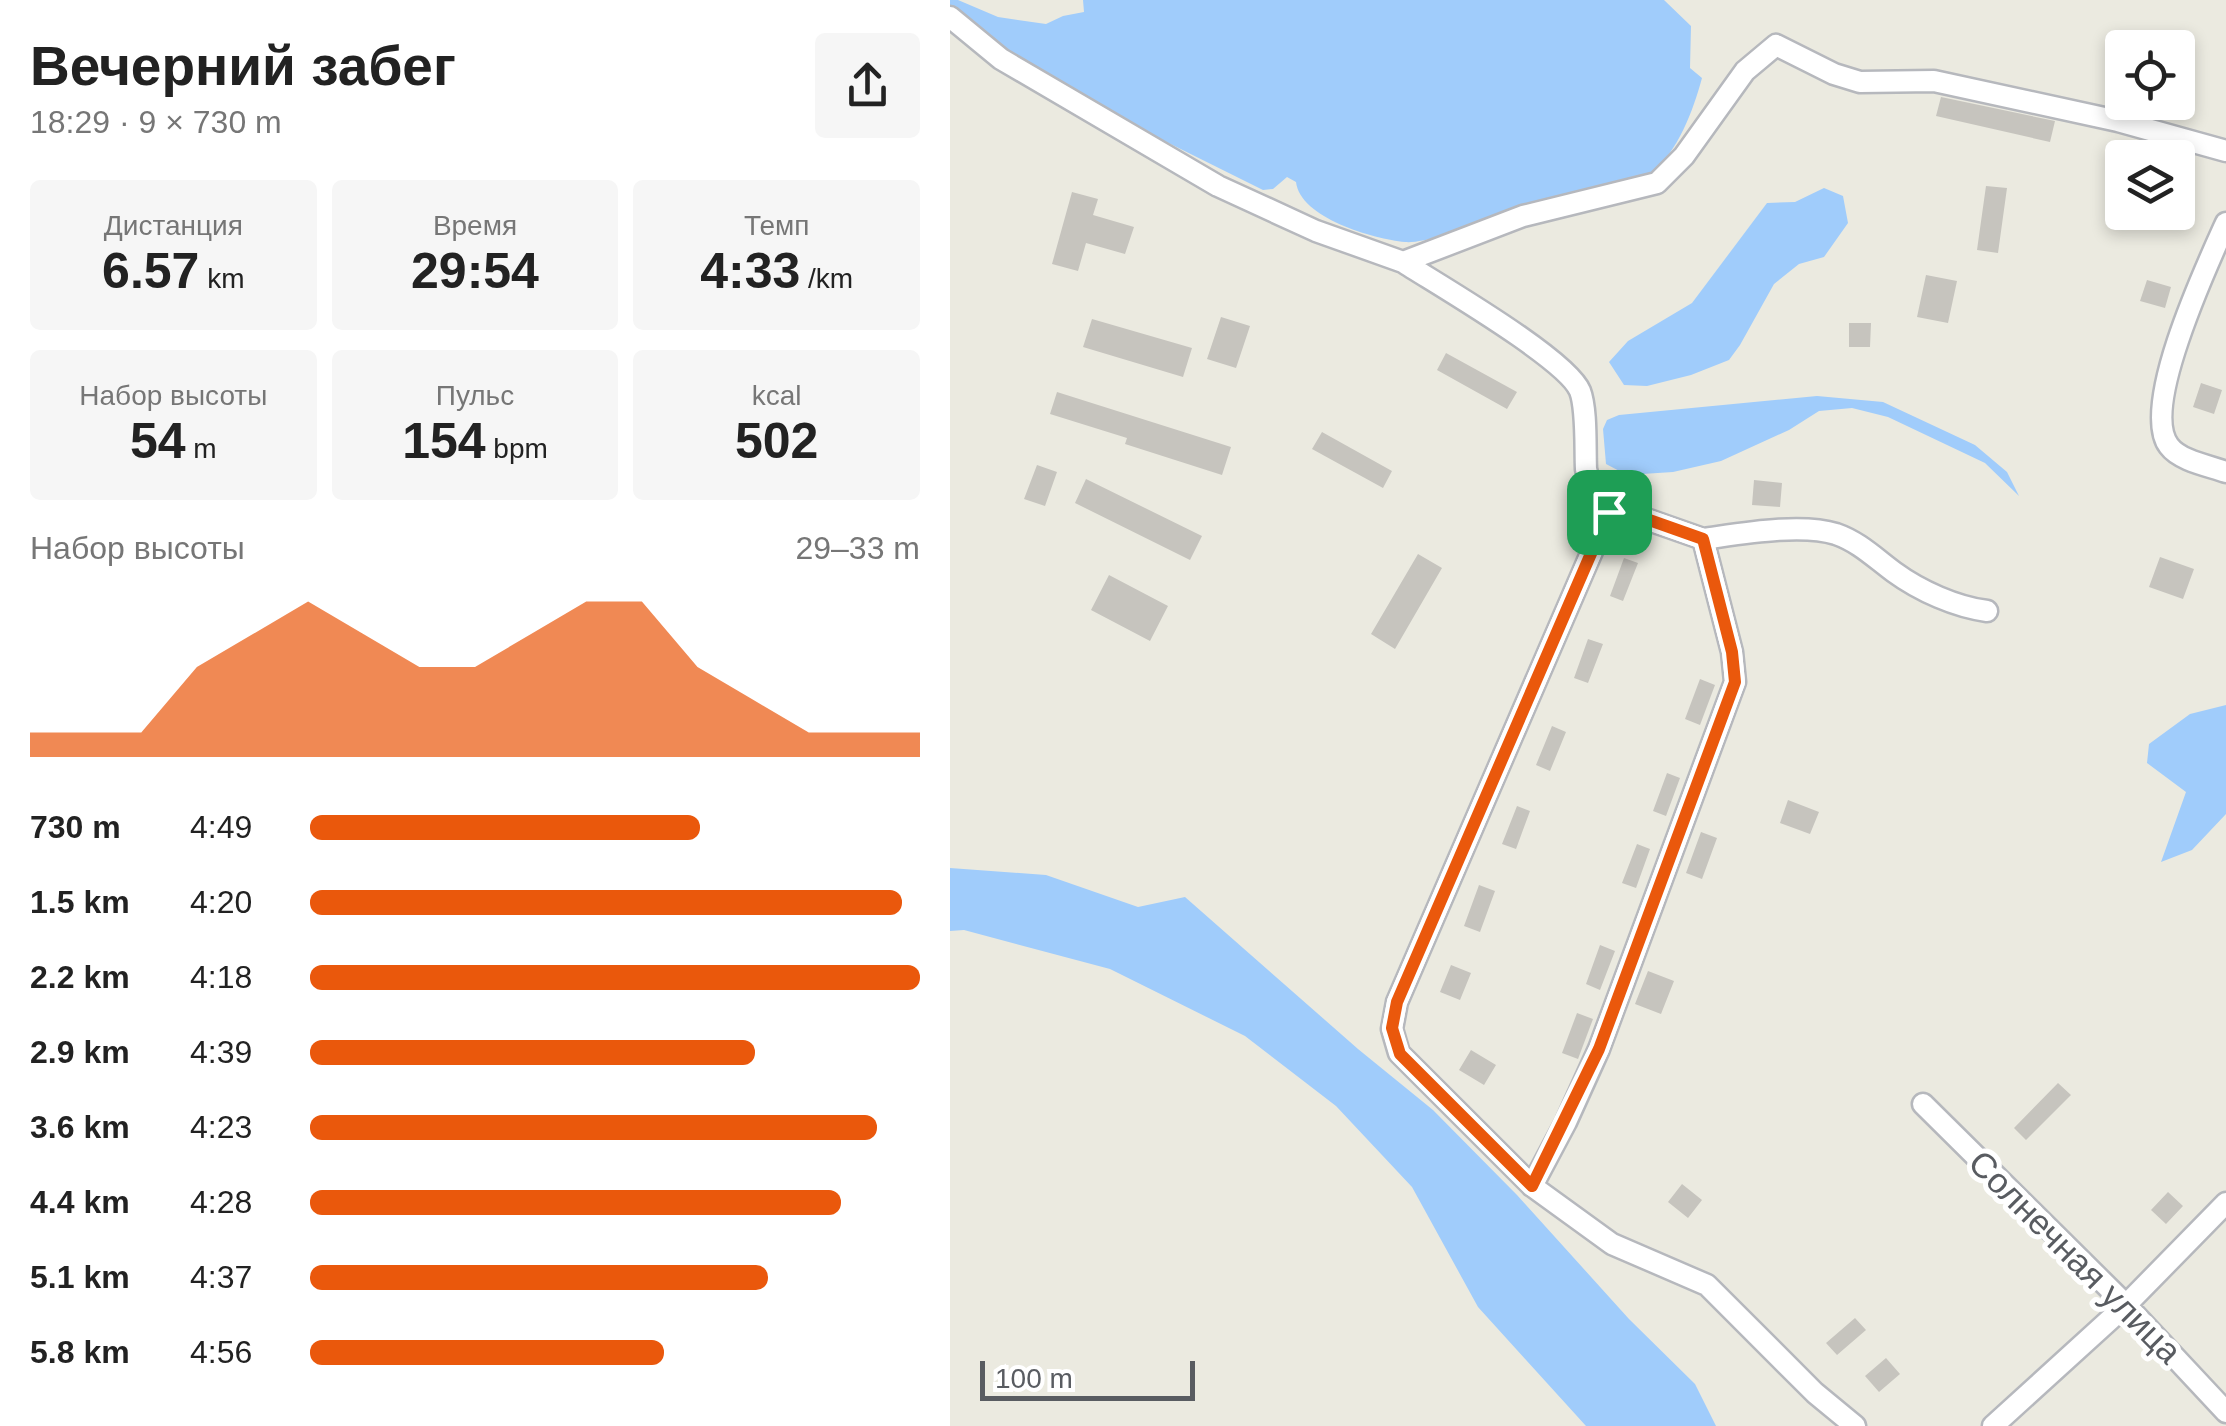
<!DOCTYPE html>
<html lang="ru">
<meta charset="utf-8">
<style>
:root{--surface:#fff;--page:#f6f6f6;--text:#222;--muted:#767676;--accent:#ea580c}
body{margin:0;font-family:Arial,sans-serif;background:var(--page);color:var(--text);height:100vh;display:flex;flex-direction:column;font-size:38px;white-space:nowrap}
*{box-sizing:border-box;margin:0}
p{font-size:32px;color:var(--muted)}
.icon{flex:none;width:55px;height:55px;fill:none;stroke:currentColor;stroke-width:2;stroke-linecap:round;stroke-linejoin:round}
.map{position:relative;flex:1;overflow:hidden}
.panel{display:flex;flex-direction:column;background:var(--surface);width:950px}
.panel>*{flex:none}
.controls{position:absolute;left:1155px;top:30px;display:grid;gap:20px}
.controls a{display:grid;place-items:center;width:90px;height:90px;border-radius:10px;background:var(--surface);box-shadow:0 5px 15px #0003;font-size:50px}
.scale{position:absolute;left:30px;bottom:25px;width:215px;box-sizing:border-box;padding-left:10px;border:5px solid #595c61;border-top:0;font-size:28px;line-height:35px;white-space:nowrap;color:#595c61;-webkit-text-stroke:8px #fff;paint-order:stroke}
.pin{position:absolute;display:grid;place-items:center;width:85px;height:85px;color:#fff;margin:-42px;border-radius:20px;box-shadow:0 5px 15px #0006}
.round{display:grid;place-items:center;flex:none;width:105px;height:105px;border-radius:10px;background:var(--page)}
.overview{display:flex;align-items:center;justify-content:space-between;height:170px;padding:0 30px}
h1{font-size:55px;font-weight:600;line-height:75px}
.stats{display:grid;grid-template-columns:repeat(3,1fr);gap:15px;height:170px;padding:10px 30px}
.stats div{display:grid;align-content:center;border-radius:10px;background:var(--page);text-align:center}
.stats b{font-size:50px;font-weight:600}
.stats small{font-size:28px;font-weight:400}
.stats p{font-size:28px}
.chart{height:280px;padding:20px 30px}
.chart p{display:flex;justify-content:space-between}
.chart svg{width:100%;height:180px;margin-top:10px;fill:var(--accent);opacity:.7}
ul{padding:0 30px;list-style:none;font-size:32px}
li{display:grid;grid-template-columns:160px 120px 1fr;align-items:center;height:75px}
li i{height:25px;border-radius:12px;background:var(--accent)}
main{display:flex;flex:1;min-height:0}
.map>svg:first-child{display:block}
.water{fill:#a0ccfb}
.building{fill:#c6c4be}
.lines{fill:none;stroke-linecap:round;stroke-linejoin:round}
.minor-casing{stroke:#b6b8bd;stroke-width:25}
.minor{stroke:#fff;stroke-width:20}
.route-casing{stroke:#fff;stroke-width:20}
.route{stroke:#ea580c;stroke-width:12}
.labels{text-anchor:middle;stroke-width:10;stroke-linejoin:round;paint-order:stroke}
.street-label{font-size:35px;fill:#595c61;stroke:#fff}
</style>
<main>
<section class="panel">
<div class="overview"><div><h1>Вечерний забег</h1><p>18:29 · 9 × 730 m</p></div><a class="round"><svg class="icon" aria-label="share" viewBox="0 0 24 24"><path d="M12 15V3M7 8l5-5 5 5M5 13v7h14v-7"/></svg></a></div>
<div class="stats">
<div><p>Дистанция</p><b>6.57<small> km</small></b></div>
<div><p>Время</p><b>29:54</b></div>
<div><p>Темп</p><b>4:33<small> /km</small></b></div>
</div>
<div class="stats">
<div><p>Набор высоты</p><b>54<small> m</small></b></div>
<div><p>Пульс</p><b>154<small> bpm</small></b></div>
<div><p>kcal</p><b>502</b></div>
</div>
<div class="chart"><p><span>Набор высоты</span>29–33 m</p>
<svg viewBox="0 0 160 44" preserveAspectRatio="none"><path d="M0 44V38L10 38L20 38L30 22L40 14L50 6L60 14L70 22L80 22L90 14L100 6L110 6L120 22L130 30L140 38L150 38L160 38V44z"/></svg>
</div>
<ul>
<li><b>730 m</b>4:49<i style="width:64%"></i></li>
<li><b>1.5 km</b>4:20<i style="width:97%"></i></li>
<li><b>2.2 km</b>4:18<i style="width:100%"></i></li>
<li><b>2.9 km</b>4:39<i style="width:73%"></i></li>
<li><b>3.6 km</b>4:23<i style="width:93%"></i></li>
<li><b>4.4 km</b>4:28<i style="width:87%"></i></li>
<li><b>5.1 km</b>4:37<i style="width:75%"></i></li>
<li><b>5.8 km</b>4:56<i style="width:58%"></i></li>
</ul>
</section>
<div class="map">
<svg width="1276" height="1426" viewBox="0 0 1276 1426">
<rect width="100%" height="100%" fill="#ebeae0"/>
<path class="water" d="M0 0H8L48 17 96 24 113 16 134 12 133 0H714L741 26 740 68 752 78C743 111 728 152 701 173L487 238C477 239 465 243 455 242 424 239 350 218 346 182L337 177 323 189 313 190 124 96 0 14Z
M874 188 893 196 898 223 874 257 849 264 824 284 790 345 779 360 741 375 697 386 674 385 659 362 678 341 742 303 817 203 845 202Z
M867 396 933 402 1025 445 1057 472 1069 496 1035 463 938 417 902 408 869 411 839 430 771 461 723 472 677 475 656 464 653 429 657 420 669 415Z
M1276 705V814L1242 850 1211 862 1236 792 1197 763 1199 744 1240 714Z
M0 868 96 875 188 907 235 897 408 1049 483 1110 567 1195 679 1319 745 1384 766 1426H636L528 1307 462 1187 386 1106 295 1036 160 969 14 930 0 931Z"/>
<path class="building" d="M991 97 1105 121 1100 142 986 116Z
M1036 186 1057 188 1048 253 1027 250Z
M122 192 148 199 143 215 184 227 175 254 136 243 128 271 102 264Z
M976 275 1007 281 998 323 967 317Z
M1197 280 1221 287 1215 308 1190 301Z
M271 317 300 326 286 368 257 359Z
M142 319 242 348 233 377 133 347Z
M899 323H921L920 347H899Z
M496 353 567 392 557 409 487 370Z
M1251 383 1272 390 1264 414 1243 407Z
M107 392 281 447 272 475 175 444 177 438 100 414Z
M372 432 442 471 433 488 362 449Z
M87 465 107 472 95 506 74 499Z
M136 479 252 536 240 560 125 503Z
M804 480 832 483 830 507 802 505Z
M468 554 492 568 445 649 421 634Z
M1210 557 1244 569 1233 599 1199 587Z
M674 558 688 563 673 601 660 596Z
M159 575 218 606 200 641 141 610Z
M638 639 653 644 638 683 624 678Z
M750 679 765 685 750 725 735 719Z
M602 726 616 732 600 771 586 765Z
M717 773 730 778 716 816 703 811Z
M838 800 869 812 860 834 830 823Z
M567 806 580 811 566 849 552 844Z
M751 832 767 838 752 879 736 873Z
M687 844 700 849 686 888 672 883Z
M529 885 545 891 530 932 514 926Z
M650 945 665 951 650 990 636 984Z
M501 965 521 973 510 1000 490 992Z
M698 971 724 981 711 1014 685 1004Z
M627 1013 643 1019 628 1059 612 1053Z
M521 1050 546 1065 534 1085 509 1070Z
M1108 1083 1121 1095 1076 1140 1064 1128Z
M732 1184 752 1200 738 1218 718 1202Z
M1218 1192 1233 1206 1216 1224 1201 1210Z
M905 1318 916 1330 887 1355 876 1343Z
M936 1358 950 1374 929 1392 915 1376Z"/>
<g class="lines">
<defs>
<path id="minor" d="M0 17 51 59 268 186 366 231 453 262
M1276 223C1257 265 1190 408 1219 446 1230 461 1260 466 1276 472
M659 512 639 481 636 469C635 448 637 409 630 391 617 359 487 284 453 262L573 216 707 183 734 156 795 71 826 45 884 74 910 82 984 81 1168 121 1276 151
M659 512 447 1002 442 1029 449 1053 582 1186 662 1244 757 1285 865 1393 905 1426
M753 539C790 534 850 523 886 534 909 542 925 558 944 572 970 591 1006 607 1037 611
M973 1104 1176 1305 1276 1412
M582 1186 616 1122 649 1049 785 682 782 652 753 539 673 511 659 512
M1043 1426 1176 1305 1276 1203"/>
</defs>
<use href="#minor" class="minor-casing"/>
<use href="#minor" class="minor"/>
</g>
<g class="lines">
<defs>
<path id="route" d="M674 511 753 539 782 652 785 682 649 1049 582 1186 450 1054 442 1028 447 1002 659 512Z"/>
</defs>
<use href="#route" class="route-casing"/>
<use href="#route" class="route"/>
</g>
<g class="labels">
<g class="street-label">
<text transform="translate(1125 1257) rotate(45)" y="12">Солнечная улица</text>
</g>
</g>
</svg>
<div class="controls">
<a><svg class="icon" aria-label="locate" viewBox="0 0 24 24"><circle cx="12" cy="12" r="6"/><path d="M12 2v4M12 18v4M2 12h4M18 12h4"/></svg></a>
<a><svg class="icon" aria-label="layers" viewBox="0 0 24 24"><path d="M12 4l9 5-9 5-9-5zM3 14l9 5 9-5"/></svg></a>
</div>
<div class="scale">100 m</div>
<div class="pin" style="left:659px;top:512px;background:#1e9e55"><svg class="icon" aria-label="arrive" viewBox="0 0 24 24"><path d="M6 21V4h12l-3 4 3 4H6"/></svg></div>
</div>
</main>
